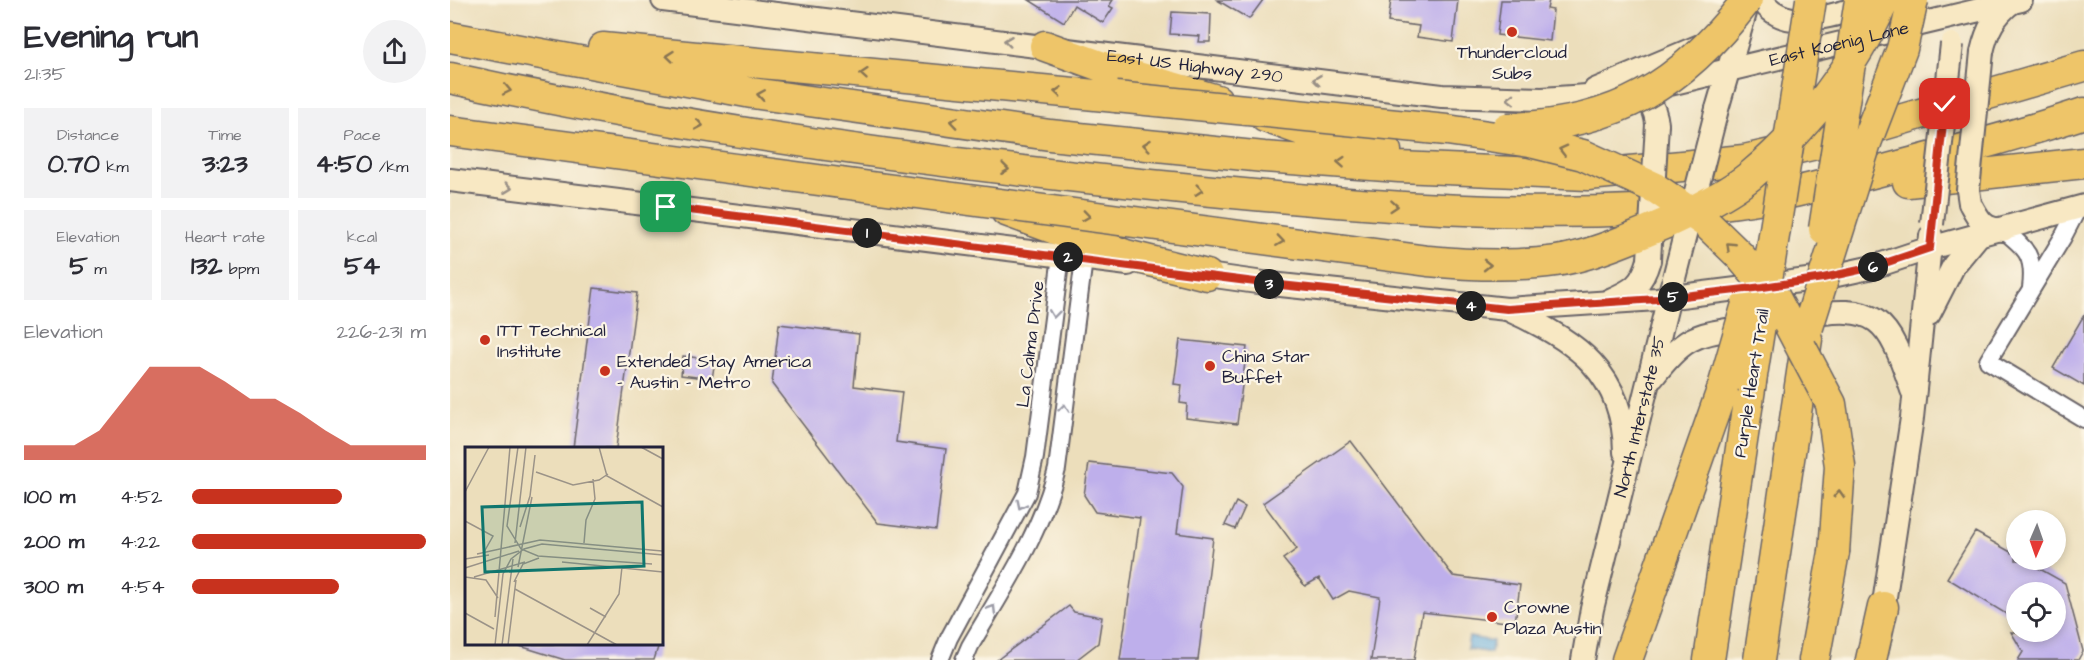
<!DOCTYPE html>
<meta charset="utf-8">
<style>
:root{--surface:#fff;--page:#f2f2f3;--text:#2b2b33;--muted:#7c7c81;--accent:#c8321e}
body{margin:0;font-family:"Architects Daughter",sans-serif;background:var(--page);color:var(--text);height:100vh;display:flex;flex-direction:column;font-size:22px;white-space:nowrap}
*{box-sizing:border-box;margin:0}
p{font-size:20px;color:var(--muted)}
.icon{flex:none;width:33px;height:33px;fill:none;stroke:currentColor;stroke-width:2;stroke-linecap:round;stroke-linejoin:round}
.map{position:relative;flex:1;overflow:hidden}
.details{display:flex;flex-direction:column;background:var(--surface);width:450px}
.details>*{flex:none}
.needle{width:39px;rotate:182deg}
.fabs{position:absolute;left:1556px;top:510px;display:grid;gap:12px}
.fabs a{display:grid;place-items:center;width:60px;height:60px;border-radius:50%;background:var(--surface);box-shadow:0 3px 9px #0003;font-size:30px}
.pin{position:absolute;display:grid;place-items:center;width:51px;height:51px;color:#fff;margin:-26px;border-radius:12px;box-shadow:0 3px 9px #0006}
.km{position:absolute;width:30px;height:30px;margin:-15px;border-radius:50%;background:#222;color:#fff;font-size:16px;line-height:30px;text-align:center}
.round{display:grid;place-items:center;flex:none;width:63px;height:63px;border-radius:32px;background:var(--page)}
.overview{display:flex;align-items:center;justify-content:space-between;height:102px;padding:0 24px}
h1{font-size:33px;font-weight:700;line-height:45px}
.stats{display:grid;grid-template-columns:repeat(3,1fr);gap:9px;height:102px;padding:6px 24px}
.stats div{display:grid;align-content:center;border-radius:0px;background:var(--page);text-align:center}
.stats b{font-size:26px;font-weight:700}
.stats small{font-size:16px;font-weight:400}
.stats p{font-size:16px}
.chart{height:168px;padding:12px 24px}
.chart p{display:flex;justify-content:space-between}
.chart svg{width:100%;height:108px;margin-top:6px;fill:var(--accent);opacity:.7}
ul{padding:0 24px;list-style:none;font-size:20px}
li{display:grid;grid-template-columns:96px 72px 1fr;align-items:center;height:45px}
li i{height:15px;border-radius:8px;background:var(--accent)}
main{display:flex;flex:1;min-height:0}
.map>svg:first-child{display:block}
.water{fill:#67aede;stroke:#44688c;stroke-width:1.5}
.building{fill:#beafeb}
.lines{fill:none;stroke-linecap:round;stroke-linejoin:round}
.minor-casing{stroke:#696468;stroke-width:20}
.secondary-casing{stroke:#696468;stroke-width:26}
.motorway-casing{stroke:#696468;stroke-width:33}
.minor{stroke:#fff;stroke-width:16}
.secondary{stroke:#f8e8c3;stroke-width:22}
.motorway{stroke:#eec569;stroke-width:30}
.secondary-bridge-casing{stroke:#696468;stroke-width:26;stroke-linecap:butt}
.motorway-bridge-casing{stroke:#696468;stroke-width:33;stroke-linecap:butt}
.secondary-bridge{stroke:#f8e8c3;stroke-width:22}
.motorway-bridge{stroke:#eec569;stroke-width:30}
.oneway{stroke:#988f86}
.oneway2{stroke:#887452}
.oneway3{stroke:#9c9ca7}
.route-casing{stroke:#fff;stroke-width:12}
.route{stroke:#c8321e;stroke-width:8}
.poi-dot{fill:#c8321e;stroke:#fcf5e5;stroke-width:2}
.labels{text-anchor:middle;stroke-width:4.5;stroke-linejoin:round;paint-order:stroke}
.street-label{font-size:18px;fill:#22223b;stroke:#fcf5e5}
.poi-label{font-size:18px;fill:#22223b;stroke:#fcf5e5;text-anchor:start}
.inset-road{fill:none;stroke:#9b9388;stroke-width:1.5}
.view{fill:#0f766e;fill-opacity:0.15;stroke:#0f766e;stroke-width:3}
.inset-edge{fill:none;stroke:#22223b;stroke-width:3}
</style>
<main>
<section class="details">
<div class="overview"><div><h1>Evening run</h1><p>21:35</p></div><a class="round"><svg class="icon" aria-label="share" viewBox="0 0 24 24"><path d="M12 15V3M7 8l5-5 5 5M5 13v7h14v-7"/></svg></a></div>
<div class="stats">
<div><p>Distance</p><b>0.70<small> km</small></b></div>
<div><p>Time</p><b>3:23</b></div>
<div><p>Pace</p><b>4:50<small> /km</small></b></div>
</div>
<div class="stats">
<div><p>Elevation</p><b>5<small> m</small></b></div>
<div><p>Heart rate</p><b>132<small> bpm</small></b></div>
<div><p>kcal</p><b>54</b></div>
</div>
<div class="chart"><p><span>Elevation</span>226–231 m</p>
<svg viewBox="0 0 160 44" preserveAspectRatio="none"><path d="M0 44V38L10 38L20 38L30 32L40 19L50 6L60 6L70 6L80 12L90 19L100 19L110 25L120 32L130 38L140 38L150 38L160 38V44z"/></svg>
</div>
<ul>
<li><b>100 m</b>4:52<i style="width:64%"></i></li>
<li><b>200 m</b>4:22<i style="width:100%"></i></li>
<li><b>300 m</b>4:54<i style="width:63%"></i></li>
</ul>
</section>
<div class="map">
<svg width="1634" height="660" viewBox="0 0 1634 660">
<rect width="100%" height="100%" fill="#fcf5e5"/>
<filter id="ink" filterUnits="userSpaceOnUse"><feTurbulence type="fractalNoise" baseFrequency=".0167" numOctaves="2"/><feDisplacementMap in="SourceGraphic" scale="12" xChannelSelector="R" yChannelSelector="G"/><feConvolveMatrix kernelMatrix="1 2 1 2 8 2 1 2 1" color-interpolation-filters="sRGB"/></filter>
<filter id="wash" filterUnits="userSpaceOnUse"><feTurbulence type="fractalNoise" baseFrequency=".008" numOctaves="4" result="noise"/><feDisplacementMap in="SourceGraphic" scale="24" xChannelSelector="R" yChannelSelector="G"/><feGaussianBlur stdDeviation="1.35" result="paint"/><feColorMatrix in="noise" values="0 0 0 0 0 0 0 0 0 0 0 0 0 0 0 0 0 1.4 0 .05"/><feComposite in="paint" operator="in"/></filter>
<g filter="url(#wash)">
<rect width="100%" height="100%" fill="#ecdebb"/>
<path class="water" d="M1019 637 1043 641 1041 653 1017 649Z"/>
<g id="blocks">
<path class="building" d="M579 0H663L659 6 663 8 653 23 624 5 614 22Z
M767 0H813L799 19Z
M941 0H1008L1003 42 967 37 969 26 938 22Z
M1051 0H1099L1097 9 1103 10 1100 41 1047 35Z
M722 12 761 14 760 42H749L750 36 720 34Z
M144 288 187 293 166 448H123Z
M1634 315V386L1603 368Z
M329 324 409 334 404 386 452 392 446 442 496 449 486 530 428 523 322 384Z
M730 340 797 347 787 424 736 418 737 404 730 403 732 385 724 384Z
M233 356 265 360 262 379 231 375Z
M901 441 1003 576 1070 585 1065 623 972 612 964 660H921L930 597 899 591 883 600 869 578 855 586 833 559 847 549 813 503Z
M639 463 722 473 733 487 727 533 763 538 748 660H670L690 518 645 512 634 495Z
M786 502 795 507 785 529 775 525Z
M1525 532 1566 555V560H1574L1615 583 1633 651 1628 660H1568L1573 652 1561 632H1605V592H1566V620L1497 578Z
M619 606 624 612 652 617 648 643 626 660H547Z
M71 644H209L204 660H115L70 646Z"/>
</g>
</g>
<g filter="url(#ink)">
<use href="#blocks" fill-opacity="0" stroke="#696468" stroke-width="1.5"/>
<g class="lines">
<defs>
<path id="minor" d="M1628 208 1613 237 1538 361 1634 419
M1553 230C1577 249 1585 256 1581 288
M490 660 499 638 577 493 585 457 611 256
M514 660 520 646C553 589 591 534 607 469L634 259"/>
<g id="secondary">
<path id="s1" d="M213 0 942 90 992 96 1092 99 1182 93 1571 0"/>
<path d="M1312 0C1336 37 1389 12 1422 4"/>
<path d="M1532 52C1537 30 1544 16 1562 2"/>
<path d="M1145 90 1250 46"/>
<path d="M1182 93C1199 99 1205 106 1207 124"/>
<path d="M1267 109 1297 6"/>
<path d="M0 180 678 264"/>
<path d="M1520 203C1529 220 1533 229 1553 230"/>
<path d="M743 273 821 284 1057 309 1207 299 1373 278 1423 267 1480 248 1634 206"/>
<path d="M1160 300C1183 290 1192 285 1199 260"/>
<path d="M1061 311C1126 340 1174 374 1175 452"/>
<path d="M1479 314 1504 265 1528 236"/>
<path d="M1349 317C1428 302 1438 318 1462 390"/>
<path d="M1203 377C1238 331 1249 335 1302 326"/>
<path d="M1431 623 1462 418 1481 236"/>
<path id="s2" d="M1133 660 1142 609 1222 285"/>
</g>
<path id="motorway" d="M0 37 302 93 600 135 814 157 949 167 1138 175 1294 160 1371 143 1634 66
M595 46 656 68 767 100
M153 48 666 97
M0 78C241 130 487 164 732 188 911 206 1091 222 1271 204 1329 198 1386 182 1442 168 1507 151 1571 134 1634 113
M815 117 860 133 936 151
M0 131 391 183
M1458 182 1634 163
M556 211 676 255 757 275
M1177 660 1273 387
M1259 660 1301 382
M1309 660 1357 339
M1364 660 1384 552
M1421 660 1433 607"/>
</defs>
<use href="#minor" class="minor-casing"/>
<use href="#secondary" class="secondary-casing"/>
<use href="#motorway" class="motorway-casing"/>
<use href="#minor" class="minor"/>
<use href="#secondary" class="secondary"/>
<use href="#motorway" class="motorway"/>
<defs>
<path id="secondary-bridge" d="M1520 203 1518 190 1532 52
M1482 224 1502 44
M1199 260 1207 124
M1224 278 1267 109"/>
<path id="motorway-bridge" d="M666 97 997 130 1080 142 1133 155 1205 188 1256 223 1289 255 1324 296 1381 404 1390 466 1384 552
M1057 128C1166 125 1232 85 1297 0
M391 183 978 261C1021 265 1063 267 1106 261 1134 257 1162 246 1188 235 1221 222 1273 198 1300 176 1356 129 1405 67 1434 0
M1374 229 1410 0
M1358 327 1417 140 1452 49 1463 0
M1301 382 1361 0
M1273 387 1297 304"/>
</defs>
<use href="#secondary-bridge" class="secondary-bridge-casing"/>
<use href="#motorway-bridge" class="motorway-bridge-casing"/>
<use href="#secondary-bridge" class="secondary-bridge"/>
<use href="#motorway-bridge" class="motorway-bridge"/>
</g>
<defs><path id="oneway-chevron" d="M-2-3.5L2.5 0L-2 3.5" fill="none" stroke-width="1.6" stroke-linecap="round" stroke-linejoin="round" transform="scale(1.5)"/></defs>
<g class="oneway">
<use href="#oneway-chevron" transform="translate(558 41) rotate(-173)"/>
<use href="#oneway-chevron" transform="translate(867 80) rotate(-173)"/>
<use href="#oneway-chevron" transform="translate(1061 99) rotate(-179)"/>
<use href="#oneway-chevron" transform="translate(58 188) rotate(7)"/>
</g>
<g class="oneway2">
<use href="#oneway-chevron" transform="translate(220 56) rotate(-174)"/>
<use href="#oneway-chevron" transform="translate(414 74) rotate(-175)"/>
<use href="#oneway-chevron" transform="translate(57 90) rotate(12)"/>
<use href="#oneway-chevron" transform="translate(608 92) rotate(-175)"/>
<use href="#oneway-chevron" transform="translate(311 95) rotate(-171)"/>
<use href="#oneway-chevron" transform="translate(504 122) rotate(-172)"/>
<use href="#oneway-chevron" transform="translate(249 125) rotate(10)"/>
<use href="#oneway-chevron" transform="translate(697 145) rotate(-174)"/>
<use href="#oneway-chevron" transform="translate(1113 150) rotate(-166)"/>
<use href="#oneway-chevron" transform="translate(891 162) rotate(-176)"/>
<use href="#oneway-chevron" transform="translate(555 169) rotate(7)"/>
<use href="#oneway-chevron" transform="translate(749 190) rotate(6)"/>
<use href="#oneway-chevron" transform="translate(944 206) rotate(4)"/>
<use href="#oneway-chevron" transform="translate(636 216) rotate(8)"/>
<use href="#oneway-chevron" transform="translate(830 241) rotate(8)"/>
<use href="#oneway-chevron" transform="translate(1280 246) rotate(-136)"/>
<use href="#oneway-chevron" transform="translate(1037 265)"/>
<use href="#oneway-chevron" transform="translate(1389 494) rotate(-88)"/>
</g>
<g class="oneway3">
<use href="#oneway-chevron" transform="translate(604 314) rotate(97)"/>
<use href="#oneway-chevron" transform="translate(614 408) rotate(-84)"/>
<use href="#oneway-chevron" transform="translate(571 505) rotate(116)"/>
<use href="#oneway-chevron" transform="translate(542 609) rotate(-59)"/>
</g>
</g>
<g class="lines" filter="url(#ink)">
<defs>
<path id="route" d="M216 207 821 284 1057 309 1207 299 1313 287 1373 278 1423 267 1480 248 1495 104"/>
</defs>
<use href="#route" class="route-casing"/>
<use href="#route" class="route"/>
</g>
<g class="poi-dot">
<circle cx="1062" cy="32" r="6"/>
<circle cx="35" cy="340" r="6"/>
<circle cx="760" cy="366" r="6"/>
<circle cx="155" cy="371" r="6"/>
<circle cx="1042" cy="617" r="6"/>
</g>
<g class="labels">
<g class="street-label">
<text dy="6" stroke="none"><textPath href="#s1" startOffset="1188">East Koenig Lane</textPath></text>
<text dy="6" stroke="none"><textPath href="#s1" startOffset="536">East US Highway 290</textPath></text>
<text transform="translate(580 344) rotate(-83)" y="6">La Calma Drive</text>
<text transform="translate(1301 383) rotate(-81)" y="6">Purple Heart Trail</text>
<text dy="6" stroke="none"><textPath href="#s2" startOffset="250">North Interstate 35</textPath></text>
</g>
<g class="poi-label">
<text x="1062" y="58" text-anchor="middle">Thundercloud<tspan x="1062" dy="21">Subs</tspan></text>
<text x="47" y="336">ITT Technical<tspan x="47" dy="21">Institute</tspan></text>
<text x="772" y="362">China Star<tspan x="772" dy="21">Buffet</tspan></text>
<text x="167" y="367">Extended Stay America<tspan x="167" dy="21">- Austin - Metro</tspan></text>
<text x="1054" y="613">Crowne<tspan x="1054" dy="21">Plaza Austin</tspan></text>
</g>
</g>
<g transform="translate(15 447)">
<rect width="198" height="198" fill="#ecdebb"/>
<path class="inset-road" d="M53 0 42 79 56 102 73 109 187 117M134 0 142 29 198 60M176 0 198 12M71 25 108 38 134 33 143 27M0 45 24 0M0 74 28 89 19 105M55 80 65 49 70 8M50 96 61 0M119 96 121 73 130 52 128 32M12 107 75 93 197 104M0 112 24 108M97 115 198 125M53 120 67 50M0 121 54 104M0 130 21 133 33 151M9 130 60 115M49 135 58 117 74 111M50 142 152 198M125 161 141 170M0 166 29 182M30 170 45 0M30 198 38 127 46 112 59 102 77 97 198 108M37 198 48 112M43 198 51 133M122 198 154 147 157 120"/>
<path class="view" d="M177 55 179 119 20 125 17 60Z"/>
<rect width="198" height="198" class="inset-edge"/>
</g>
</svg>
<div class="fabs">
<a><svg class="needle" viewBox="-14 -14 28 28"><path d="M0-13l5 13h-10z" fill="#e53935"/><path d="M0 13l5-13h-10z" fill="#7c7c81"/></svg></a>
<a><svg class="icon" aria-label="locate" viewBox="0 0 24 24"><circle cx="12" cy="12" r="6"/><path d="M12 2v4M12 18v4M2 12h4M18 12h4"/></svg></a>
</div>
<div class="pin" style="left:216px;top:207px;background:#1e9e55"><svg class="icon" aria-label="arrive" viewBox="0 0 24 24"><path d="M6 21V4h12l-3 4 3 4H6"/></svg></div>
<div class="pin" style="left:1495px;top:104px;background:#d93025"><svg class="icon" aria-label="check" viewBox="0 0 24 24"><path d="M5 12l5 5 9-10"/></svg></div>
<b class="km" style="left:417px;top:233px">1</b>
<b class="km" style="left:618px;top:257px">2</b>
<b class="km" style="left:819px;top:284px">3</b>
<b class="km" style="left:1021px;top:306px">4</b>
<b class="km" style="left:1223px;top:297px">5</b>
<b class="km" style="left:1423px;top:267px">6</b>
</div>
</main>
